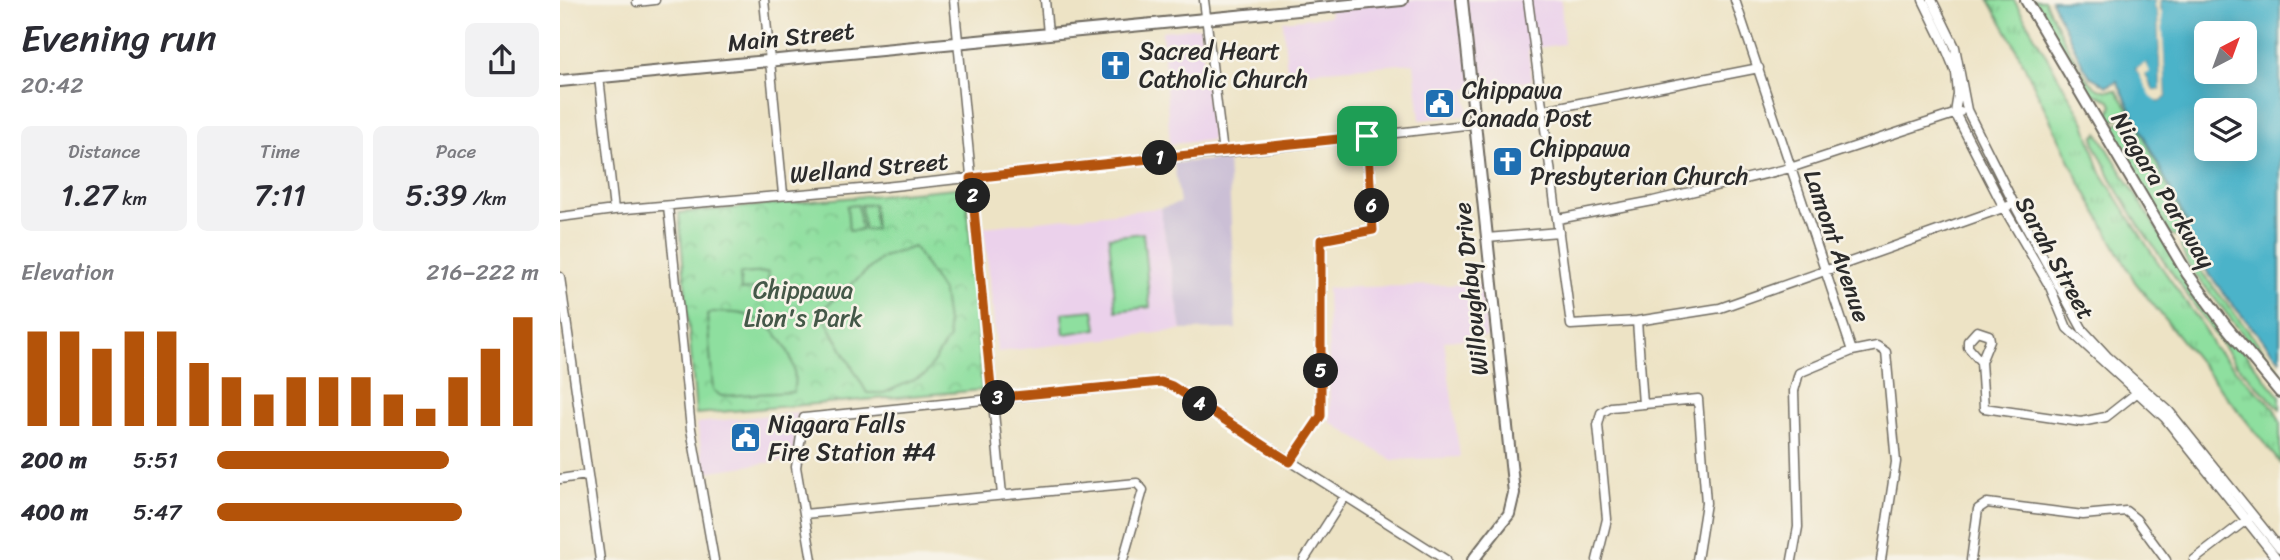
<!DOCTYPE html>
<meta charset="utf-8">
<style>
:root{--surface:#fff;--page:#f2f2f3;--text:#2b2b33;--muted:#7c7c81;--accent:#b45309}
body{margin:0;font-family:Sriracha,sans-serif;background:var(--page);color:var(--text);height:100vh;display:flex;flex-direction:column;font-size:26px;white-space:nowrap}
*{box-sizing:border-box;margin:0}
p{font-size:23px;color:var(--muted)}
.icon{flex:none;width:38px;height:38px;fill:none;stroke:currentColor;stroke-width:2;stroke-linecap:round;stroke-linejoin:round}
.map{position:relative;flex:1;overflow:hidden}
.details{display:flex;flex-direction:column;background:var(--surface);width:560px}
.details>*{flex:none}
.needle{width:46px;rotate:41deg}
.tools{position:absolute;left:1634px;top:21px;display:grid;gap:14px}
.tools a{display:grid;place-items:center;width:63px;height:63px;border-radius:10px;background:var(--surface);box-shadow:0 4px 18px #0003;font-size:35px}
.pin{position:absolute;display:grid;place-items:center;width:60px;height:60px;color:#fff;margin:-30px;border-radius:14px;box-shadow:0 4px 10px #0006}
.km{position:absolute;width:35px;height:35px;margin:-18px;border-radius:50%;background:#222;color:#fff;font-size:19px;line-height:35px;text-align:center}
.round{display:grid;place-items:center;flex:none;width:74px;height:74px;border-radius:10px;background:var(--page)}
.headline{display:flex;align-items:center;justify-content:space-between;height:119px;padding:0 21px}
h1{font-size:38px;font-weight:600;line-height:52px}
.stats{display:grid;grid-template-columns:repeat(3,1fr);gap:10px;height:119px;padding:7px 21px}
.stats div{display:grid;align-content:center;border-radius:10px;background:var(--page);text-align:center}
.stats b{font-size:30px;font-weight:600}
.stats small{font-size:19px;font-weight:400}
.stats p{font-size:19px}
.chart{height:196px;padding:14px 21px}
.chart p{display:flex;justify-content:space-between}
.chart svg{width:100%;height:126px;margin-top:7px;stroke:var(--accent);stroke-width:6}
ul{padding:0 21px;list-style:none;font-size:23px}
li{display:grid;grid-template-columns:112px 84px 1fr;align-items:center;height:52px}
li i{height:18px;border-radius:9px;background:var(--accent)}
main{display:flex;flex:1;min-height:0}
.map>svg:first-child{display:block}
.built{fill:#ebd1eb}
.industrial{fill:#cbbfd5}
.grass{fill:url(#grass-tufts);stroke:#5c8565;stroke-width:2}
.park{fill:url(#park-crowns);stroke:#5c8565;stroke-width:2}
.pitch{fill:#8edf9f;stroke:#5c8565;stroke-width:2}
.water{fill:#4bb3c9;stroke:#3b6f7a;stroke-width:2;fill-rule:evenodd}
.pier{fill:#ede3c5}
.lines{fill:none;stroke-linecap:round;stroke-linejoin:round}
.street-casing{stroke:#6f6b61;stroke-width:11}
.secondary-casing{stroke:#6f6b61;stroke-width:14}
.street{stroke:#fff;stroke-width:8}
.secondary{stroke:#fff;stroke-width:10}
.route-casing{stroke:#fff;stroke-width:14}
.route{stroke:#b45309;stroke-width:9}
.labels{text-anchor:middle;stroke-width:5;stroke-linejoin:round;paint-order:stroke}
.street-label{font-size:24px;fill:#2b2b2b;stroke:#f7f3e8}
.poi-label{font-size:24px;fill:#2b2b2b;stroke:#f7f3e8;text-anchor:start}
.park-label{font-size:24px;fill:#445848;stroke:#f7f3e8}
</style>
<main>
<section class="details">
<div class="headline"><div><h1>Evening run</h1><p>20:42</p></div><a class="round"><svg class="icon" aria-label="share" viewBox="0 0 24 24"><path d="M12 15V3M7 8l5-5 5 5M5 13v7h14v-7"/></svg></a></div>
<div class="stats">
<div><p>Distance</p><b>1.27<small> km</small></b></div>
<div><p>Time</p><b>7:11</b></div>
<div><p>Pace</p><b>5:39<small> /km</small></b></div>
</div>
<div class="chart"><p><span>Elevation</span>216–222 m</p>
<svg viewBox="0 0 160 44" preserveAspectRatio="none"><path d="M5 44V11M15 44V11M25 44V17M35 44V11M45 44V11M55 44V22M65 44V27M75 44V33M85 44V27M95 44V27M105 44V27M115 44V33M125 44V38M135 44V27M145 44V17M155 44V6"/></svg>
</div>
<ul>
<li><b>200 m</b>5:51<i style="width:72%"></i></li>
<li><b>400 m</b>5:47<i style="width:76%"></i></li>
</ul>
</section>
<div class="map">
<svg width="1720" height="560" viewBox="0 0 1720 560">
<defs>
<pattern id="grass-tufts" width="24" height="20" patternUnits="userSpaceOnUse" patternTransform="scale(1.75)"><rect width="24" height="20" fill="#8edf9f"/><path d="M3 7l-1-3M5 7V3M7 7l1-3M15 17l-1-3M17 17v-4M19 17l1-3" fill="none" stroke="#7bc089"/></pattern>
<pattern id="park-crowns" width="20" height="18" patternUnits="userSpaceOnUse" patternTransform="scale(1.75)"><rect width="20" height="18" fill="#8edf9f"/><path d="M2 6a3 3 0 1 1 6 0M12 15a3 3 0 1 1 6 0" fill="none" stroke="#7bc089"/></pattern>
</defs>
<rect width="100%" height="100%" fill="#f7f3e8"/>
<filter id="ink" filterUnits="userSpaceOnUse"><feTurbulence type="fractalNoise" baseFrequency=".0143" numOctaves="2"/><feDisplacementMap in="SourceGraphic" scale="14" xChannelSelector="R" yChannelSelector="G"/><feConvolveMatrix kernelMatrix="1 2 1 2 8 2 1 2 1" color-interpolation-filters="sRGB"/></filter>
<filter id="wash" filterUnits="userSpaceOnUse"><feTurbulence type="fractalNoise" baseFrequency=".00686" numOctaves="4" result="noise"/><feDisplacementMap in="SourceGraphic" scale="28" xChannelSelector="R" yChannelSelector="G"/><feGaussianBlur stdDeviation="1.57" result="paint"/><feColorMatrix in="noise" values="0 0 0 0 0 0 0 0 0 0 0 0 0 0 0 0 0 1.4 0 .05"/><feComposite in="paint" operator="in"/></filter>
<g filter="url(#wash)">
<rect width="100%" height="100%" fill="#ede3c5"/>
<path class="built" d="M769 0H1001L1004 44 968 49 972 81 905 90 909 115 860 120 854 63 727 73 723 21 770 16Z
M640 27 652 140 610 144 602 31Z
M600 208 622 330 437 352 424 227Z
M924 284 927 337 884 341 900 457 832 460 770 422 767 288Z
M238 412 233 459 145 472 137 423Z"/>
<path class="industrial" d="M668 159 676 329 622 330 600 208 620 203 614 163Z"/>
<path class="grass" d="M1429 0H1454L1525 123 1540 171 1593 255 1642 325 1654 348 1714 408 1720 422V463L1575 282 1522 186 1451 38Z
M1472 0H1484C1496 22 1517 72 1535 86 1542 91 1548 91 1556 90L1570 111 1547 124 1546 122 1552 106 1550 100 1531 93 1525 87Z
M1573 115 1626 223 1620 234 1615 236 1609 233 1547 129Z
M1538 133 1637 295 1720 396V409L1674 362 1578 224 1553 182 1535 145 1534 137Z
M1622 234 1640 270 1720 371V381L1628 265 1621 247Z"/>
<path class="park" d="M406 187 422 390 136 414 119 213Z"/>
<path class="pitch" d="M313 204 315 229 304 230 301 205Z
M298 205 301 230 289 231 287 206Z
M583 233 590 307 556 311 549 237Z
M354 247 383 293 389 338 365 375 324 393H307L264 317 265 307 323 257Z
M208 272 209 288 181 290 180 274Z
M534 310 537 329 504 334 502 313Z
M153 312C164 313 176 312 186 315 217 323 241 360 233 392L161 396 153 390 147 315Z"/>
<path class="water" d="M1491 0H1596L1595 6 1598 14 1601 90H1593L1585 75 1587 64 1576 69 1598 102 1606 97 1600 0H1720V360L1672 304 1628 246 1624 230 1627 223 1557 81 1547 86 1530 76 1523 65ZM1647 33H1685V72H1647ZM1647 110H1685V149H1647Z"/>
<path class="pier" d="M1596 0H1600L1599 6 1602 14 1606 97 1598 102 1591 97 1576 69 1586 63 1590 72 1585 75 1593 90H1601L1598 15 1595 6Z"/>
</g>
<g filter="url(#ink)">
<g class="lines">
<defs>
<path id="street" d="M204 0 223 194
M394 0 442 495
M485 0 488 34
M644 0 663 153
M968 0 1011 325 1077 321 1160 308 1454 204
M1175 0 1292 351
M1363 0 1382 39 1396 73 1398 94 1395 113 1444 208 1490 287 1507 328 1605 418 1718 560
M1372 0 1395 47 1407 110 1454 204 1523 330 1547 356 1609 411 1720 549
M77 2 95 0
M39 77 54 210
M984 110 1199 68
M108 206 131 429 154 560
M0 217 54 210 324 187 548 163 663 153 914 124
M998 219 1093 201 1230 168 1400 112
M927 238 999 232
M0 277 40 560
M1077 321 1083 404
M1421 362 1408 347V341L1417 331 1429 335 1430 340 1421 362 1424 408 1521 422 1546 417 1579 391
M730 462 761 417V239L813 230 807 136
M0 479 26 475
M244 514 577 483 583 490 563 560
M252 560 236 467 244 418 601 382 612 386 886 560
M744 560 785 496
M1037 560 1047 519 1038 425 1041 413 1051 407 1138 399 1146 503 1137 560
M1232 560 1238 527 1234 391 1239 373 1292 351 1317 346 1326 352 1336 462 1321 560
M1411 560 1418 509 1427 503 1523 515 1566 511 1576 519 1606 560
M1634 560 1690 517"/>
<path id="secondary" d="M902 0 954 493 949 514 913 560
M1466 0 1627 273 1665 325 1720 392
M0 81 842 0"/>
</defs>
<use href="#street" class="street-casing"/>
<use href="#secondary" class="secondary-casing"/>
<use href="#street" class="street"/>
<use href="#secondary" class="secondary"/>
</g>
</g>
<g class="lines" filter="url(#ink)">
<defs>
<path id="route" d="M807 136 813 230 761 240V416L730 462 612 386 601 382 432 398 411 178Z"/>
</defs>
<use href="#route" class="route-casing"/>
<use href="#route" class="route"/>
</g>
<defs>
<symbol id="church-square" viewBox="-11 -11 22 22"><rect x="-9" y="-9" width="18" height="18" rx="4" fill="#1f6fb2" stroke="#f7f3e8"/><path d="M-1.2-6h2.4v3.5h3.3v2.4h-3.3V6h-2.4V-.1h-3.3v-2.4h3.3Z" fill="#fff"/></symbol>
<symbol id="civic-square" viewBox="-11 -11 22 22"><rect x="-9" y="-9" width="18" height="18" rx="4" fill="#1f6fb2" stroke="#f7f3e8"/><path d="M-.6-6.5H3V-4.5H.6V-3L4-1V1h2V6H-6V1h2V-1L-.6-3ZM-1.2 2.5V6h2.4V2.5Z" fill="#fff"/></symbol>
</defs>
<g fill-rule="evenodd">
<use href="#church-square" x="538" y="48" width="35" height="35"/>
<use href="#civic-square" x="862" y="86" width="35" height="35"/>
<use href="#church-square" x="930" y="144" width="35" height="35"/>
<use href="#civic-square" x="168" y="420" width="35" height="35"/>
</g>
<g class="labels">
<g class="street-label">
<text transform="translate(231 37) rotate(-6)" y="8">Main Street</text>
<text transform="translate(309 168) rotate(-5)" y="8">Welland Street</text>
<text transform="translate(1603 190) rotate(59)" y="8">Niagara Parkway</text>
<text transform="translate(1277 246) rotate(71)" y="8">Lamont Avenue</text>
<text transform="translate(1495 258) rotate(61)" y="8">Sarah Street</text>
<text transform="translate(911 289) rotate(-96)" y="8">Willoughby Drive</text>
</g>
<g class="poi-label">
<text x="579" y="59">Sacred Heart<tspan x="579" dy="28">Catholic Church</tspan></text>
<text x="902" y="98">Chippawa<tspan x="902" dy="28">Canada Post</tspan></text>
<text x="970" y="156">Chippawa<tspan x="970" dy="28">Presbyterian Church</tspan></text>
<text x="208" y="432">Niagara Falls<tspan x="208" dy="28">Fire Station #4</tspan></text>
</g>
<g class="park-label">
<text x="243" y="298">Chippawa<tspan x="243" dy="28">Lion's Park</tspan></text>
</g>
</g>
</svg>
<div class="tools">
<a><svg class="needle" viewBox="-14 -14 28 28"><path d="M0-13l5 13h-10z" fill="#e53935"/><path d="M0 13l5-13h-10z" fill="#7c7c81"/></svg></a>
<a><svg class="icon" aria-label="layers" viewBox="0 0 24 24"><path d="M12 4l9 5-9 5-9-5zM3 14l9 5 9-5"/></svg></a>
</div>
<div class="pin" style="left:807px;top:136px;background:#1e9e55"><svg class="icon" aria-label="arrive" viewBox="0 0 24 24"><path d="M6 21V4h12l-3 4 3 4H6"/></svg></div>
<b class="km" style="left:600px;top:158px">1</b>
<b class="km" style="left:413px;top:196px">2</b>
<b class="km" style="left:438px;top:398px">3</b>
<b class="km" style="left:640px;top:404px">4</b>
<b class="km" style="left:761px;top:371px">5</b>
<b class="km" style="left:812px;top:206px">6</b>
</div>
</main>
